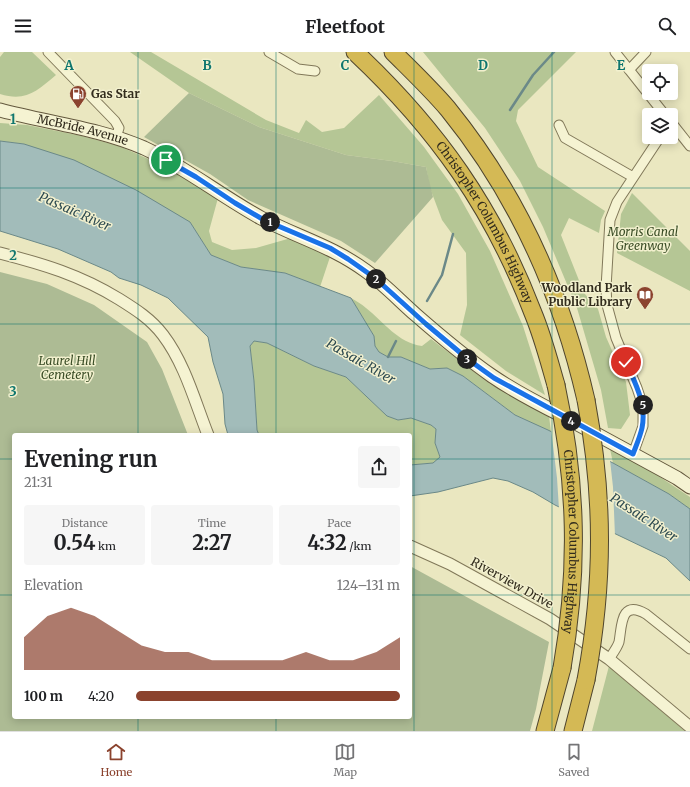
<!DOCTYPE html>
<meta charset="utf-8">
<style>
:root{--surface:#fff;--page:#f6f6f6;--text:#202124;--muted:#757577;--line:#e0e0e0;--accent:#8b432e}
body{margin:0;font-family:Merriweather,serif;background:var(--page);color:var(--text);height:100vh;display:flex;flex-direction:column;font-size:15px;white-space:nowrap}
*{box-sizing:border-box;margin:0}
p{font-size:13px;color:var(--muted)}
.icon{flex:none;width:22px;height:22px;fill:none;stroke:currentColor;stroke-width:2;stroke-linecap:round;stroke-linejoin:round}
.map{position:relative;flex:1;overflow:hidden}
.drawer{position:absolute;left:12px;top:381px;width:400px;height:286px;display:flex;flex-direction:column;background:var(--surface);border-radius:4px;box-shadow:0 2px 10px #0003}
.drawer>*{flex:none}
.fabs{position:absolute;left:642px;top:12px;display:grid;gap:8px}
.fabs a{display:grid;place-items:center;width:36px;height:36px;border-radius:4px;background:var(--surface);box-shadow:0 2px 10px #0003;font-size:20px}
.pin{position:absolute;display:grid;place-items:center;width:34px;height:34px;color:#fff;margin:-17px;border:2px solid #fff;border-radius:50%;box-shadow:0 1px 4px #0007}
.km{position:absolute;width:20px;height:20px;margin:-10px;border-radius:50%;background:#222;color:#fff;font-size:11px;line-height:20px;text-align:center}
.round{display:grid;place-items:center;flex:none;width:42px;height:42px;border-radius:4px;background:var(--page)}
.headline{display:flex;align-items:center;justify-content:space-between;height:68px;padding:0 12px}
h1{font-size:22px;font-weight:700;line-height:30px}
.stats{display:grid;grid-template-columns:repeat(3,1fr);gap:6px;height:68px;padding:4px 12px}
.stats div{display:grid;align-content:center;border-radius:4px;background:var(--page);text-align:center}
.stats b{font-size:20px;font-weight:700}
.stats small{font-size:11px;font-weight:400}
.stats p{font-size:11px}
.chart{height:112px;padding:8px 12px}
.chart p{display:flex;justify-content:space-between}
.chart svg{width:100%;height:72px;margin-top:4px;fill:var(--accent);opacity:.7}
ul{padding:0 12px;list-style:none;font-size:13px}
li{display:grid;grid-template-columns:64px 48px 1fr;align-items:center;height:30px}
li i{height:10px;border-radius:5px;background:var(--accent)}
header{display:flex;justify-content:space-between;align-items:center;height:52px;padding:0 12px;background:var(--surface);font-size:18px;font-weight:700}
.tabs{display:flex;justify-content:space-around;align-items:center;height:56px;border-top:1px solid var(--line);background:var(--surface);font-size:11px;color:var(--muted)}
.tabs a{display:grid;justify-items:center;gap:2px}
.tabs .on{color:var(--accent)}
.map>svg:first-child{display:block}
.green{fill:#b5c695}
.cemetery{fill:#adbb94}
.water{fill:#a2bcba;stroke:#6b8988}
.pier{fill:#eae7c0}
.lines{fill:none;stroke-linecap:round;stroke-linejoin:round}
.stream{stroke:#6b8988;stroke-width:2.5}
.minor-casing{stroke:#817859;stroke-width:11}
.tertiary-casing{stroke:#817859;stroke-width:13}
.secondary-casing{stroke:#63583d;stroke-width:15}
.motorway-casing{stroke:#4f452d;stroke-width:19}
.minor{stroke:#f5f3d2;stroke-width:9}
.tertiary{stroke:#f5f3d2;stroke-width:11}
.secondary{stroke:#f5f3d2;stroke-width:13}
.motorway{stroke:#d4b955;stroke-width:17}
.motorway-bridge-casing{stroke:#4f452d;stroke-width:19;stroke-linecap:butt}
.motorway-bridge{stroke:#d4b955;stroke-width:17}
.route-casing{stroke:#fff;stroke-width:8}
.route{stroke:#1a73e8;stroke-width:5}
.grid{fill:none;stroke:#0f766e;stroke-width:1;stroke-opacity:0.55}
.labels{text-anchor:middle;stroke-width:3;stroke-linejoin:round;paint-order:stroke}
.poi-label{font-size:12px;font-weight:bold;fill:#322c1d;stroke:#f2f0ce;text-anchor:start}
.street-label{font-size:12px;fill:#322c1d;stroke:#f2f0ce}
.park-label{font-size:12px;font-style:italic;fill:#394c25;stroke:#f2f0ce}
.water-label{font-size:13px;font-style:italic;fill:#2d4a50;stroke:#f2f0ce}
.grid-label{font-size:13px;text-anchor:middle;font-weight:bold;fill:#0f766e;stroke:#f2f0ce;stroke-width:3;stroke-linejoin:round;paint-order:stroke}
</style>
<header><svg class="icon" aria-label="menu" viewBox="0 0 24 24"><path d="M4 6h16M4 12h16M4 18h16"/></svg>Fleetfoot<svg class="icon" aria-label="search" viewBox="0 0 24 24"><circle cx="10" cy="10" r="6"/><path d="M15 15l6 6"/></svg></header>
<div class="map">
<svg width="690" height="679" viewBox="0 0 690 679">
<rect width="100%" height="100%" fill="#eae7c0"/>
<path class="green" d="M4 0H32L56 23C37 39 26 50 0 42V5Z
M130 0H151L266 68 299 81 306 68 322 80 344 76 379 43 424 95 458 142 490 199 523 274 545 343 506 319 460 283 467 253 466 201 442 168 430 136 426 115 392 109 346 103 259 75 189 41Z
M423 0H576L518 58 516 69 538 115 605 159 601 168 599 181 569 166 561 183 584 241 598 257 606 285 626 330 630 363 621 377 608 376 601 338 577 256 543 175 520 129 485 76Z
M0 71 27 73 82 84 119 94 162 113 218 146 209 179 212 190 232 198 256 196 291 186 330 205 320 235 285 221 241 215 211 203 190 170 24 92 0 89Z
M632 141 690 199V239L617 201 621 162Z
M351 246C356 249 362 252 366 256 384 270 398 291 422 294L431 287 490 332 549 364 551 380 515 363 463 324 447 316 430 317 401 305H388L379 300 375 294 374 284Z
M254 289 267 291 314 314 346 325 387 364 398 368 411 366 431 373 436 377 435 391 440 405 434 411 410 413V383H259L257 378 254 329 250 294Z
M610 397 645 415 690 445V457L669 442 613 411Z
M609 614 685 679H592Z"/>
<path class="cemetery" d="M189 41 259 75 346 103 392 109 426 115 433 145 375 211 341 189 248 148 210 122 144 85Z
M0 220 47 232 94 253 147 290 162 317 188 383H14V665H410V514L549 590 536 657 530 679H0Z"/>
<path class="water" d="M0 89 24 92 74 108 136 138 190 170 211 203 241 215 285 221 351 246 374 284 375 294 379 300 388 305H401L430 317 447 316 463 324 515 363 548 378 613 411 669 442 690 457V529L666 506 555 453 533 440 508 429 493 426 438 440 410 444V413L433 411 440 405 435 391 436 377 431 373 411 366 398 368 387 364 346 325 314 314 267 291 254 289 250 294 254 329 257 378 259 383H228L225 372 223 342 213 310 208 285 168 246 141 233 119 226 111 220 58 197 0 179Z"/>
<path class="pier" d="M551 377 610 408 613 435 615 484 559 457 557 426Z"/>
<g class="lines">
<path class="stream" d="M510 58 533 23 554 0
M427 249 442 223 453 182
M388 305 396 289"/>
<defs>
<path id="minor" d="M48 0 115 69 119 76 116 86
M269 0 298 17 315 19
M615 0 665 63
M629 18 646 0
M671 70 690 94
M559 73 565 86 633 125
M633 402 643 374V354L637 336 616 286 607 253 606 236 610 168 617 150 660 85
M609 607C613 601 617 596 619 590 622 574 620 547 646 562L690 597"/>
<path id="tertiary" d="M0 201C43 212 80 223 119 247 135 257 151 267 163 283 185 312 195 350 208 383
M410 494 450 512 550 567 609 607 690 675"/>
<g id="secondary">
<path id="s1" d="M0 58C48 71 98 76 144 96 185 115 221 144 261 166 297 185 332 194 366 219 384 232 399 248 416 263 440 284 465 305 492 324 514 339 539 352 563 364 601 385 639 405 677 426L690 435"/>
</g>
<g id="motorway">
<path id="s2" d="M355 0C437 77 493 156 533 261 543 285 549 309 556 333"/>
<path d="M393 0C412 19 431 37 448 57 517 142 562 243 586 348"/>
<path d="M545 679 562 616"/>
<path d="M573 679 586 628"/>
</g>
</defs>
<use href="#minor" class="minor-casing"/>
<use href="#tertiary" class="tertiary-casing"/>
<use href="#secondary" class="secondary-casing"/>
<use href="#motorway" class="motorway-casing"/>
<use href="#minor" class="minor"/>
<use href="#tertiary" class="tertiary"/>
<use href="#secondary" class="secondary"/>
<use href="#motorway" class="motorway"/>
<defs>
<g id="motorway-bridge">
<path id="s3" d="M556 333C577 430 579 518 562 616"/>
<path d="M586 628C604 531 604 445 586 348"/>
</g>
</defs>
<use href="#motorway-bridge" class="motorway-bridge-casing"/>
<use href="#motorway-bridge" class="motorway-bridge"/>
</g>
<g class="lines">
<defs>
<path id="route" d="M166 108 196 125 235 151 264 168 330 196 348 207 375 226 426 272 469 308 494 326 633 402C636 394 640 385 642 376 647 352 635 331 626 310"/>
</defs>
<use href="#route" class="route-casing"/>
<use href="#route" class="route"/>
</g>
<path class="grid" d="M138 0V383M276 0V383M414 0V679M552 0V679M0 136H690M0 272H690M0 407H14M410 407H690M0 543H14M410 543H690M138 665V679M276 665V679"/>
<defs>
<symbol id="fuel-pin" viewBox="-11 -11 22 30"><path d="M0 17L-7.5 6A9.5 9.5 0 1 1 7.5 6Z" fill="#8b432e" stroke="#f2f0ce"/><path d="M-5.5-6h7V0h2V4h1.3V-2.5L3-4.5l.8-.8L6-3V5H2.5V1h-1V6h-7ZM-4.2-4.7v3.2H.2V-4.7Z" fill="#fff"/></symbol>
<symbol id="library-pin" viewBox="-11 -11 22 30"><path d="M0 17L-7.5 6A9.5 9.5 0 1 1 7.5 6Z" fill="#8b432e" stroke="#f2f0ce"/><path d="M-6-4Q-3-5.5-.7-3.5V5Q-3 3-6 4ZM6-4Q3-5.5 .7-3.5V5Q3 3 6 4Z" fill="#fff"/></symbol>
</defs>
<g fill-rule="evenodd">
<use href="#fuel-pin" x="68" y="32" width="20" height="27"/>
<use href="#library-pin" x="635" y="233" width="20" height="27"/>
</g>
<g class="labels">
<g class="poi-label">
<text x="91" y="46">Gas Star</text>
<text x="632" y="240" text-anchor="end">Woodland Park<tspan x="632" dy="14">Public Library</tspan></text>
</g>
<g class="street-label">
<text dy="4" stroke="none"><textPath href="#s1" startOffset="85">McBride Avenue</textPath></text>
<text dy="4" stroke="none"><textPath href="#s2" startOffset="216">Christopher Columbus Highway</textPath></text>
<text dy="4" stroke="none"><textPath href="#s3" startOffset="158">Christopher Columbus Highway</textPath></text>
<text transform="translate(512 531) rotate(29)" y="4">Riverview Drive</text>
</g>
<g class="park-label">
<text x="643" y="184">Morris Canal<tspan x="643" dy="14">Greenway</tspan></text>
<text x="67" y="313">Laurel Hill<tspan x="67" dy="14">Cemetery</tspan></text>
</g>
<g class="water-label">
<text transform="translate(75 159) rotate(24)" y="5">Passaic River</text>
<text transform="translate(361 309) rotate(30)" y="5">Passaic River</text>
<text transform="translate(644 465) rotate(33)" y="5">Passaic River</text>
</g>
</g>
<g class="grid-label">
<text x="69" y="18">A</text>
<text x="207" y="18">B</text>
<text x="345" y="18">C</text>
<text x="483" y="18">D</text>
<text x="621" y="18">E</text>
<text x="13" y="72">1</text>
<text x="13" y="208">2</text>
<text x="13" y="344">3</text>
</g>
</svg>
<div class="fabs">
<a><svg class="icon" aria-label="locate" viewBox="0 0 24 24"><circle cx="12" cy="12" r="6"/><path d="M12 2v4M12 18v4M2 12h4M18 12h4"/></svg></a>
<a><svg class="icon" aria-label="layers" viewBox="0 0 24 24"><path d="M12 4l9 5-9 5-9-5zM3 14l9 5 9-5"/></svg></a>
</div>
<div class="pin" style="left:166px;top:108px;background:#1e9e55"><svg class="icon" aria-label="arrive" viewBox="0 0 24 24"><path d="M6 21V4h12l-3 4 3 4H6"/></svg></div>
<div class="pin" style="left:626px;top:310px;background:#d93025"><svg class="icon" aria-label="check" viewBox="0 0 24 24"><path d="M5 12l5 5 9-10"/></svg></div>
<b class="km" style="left:270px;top:170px">1</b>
<b class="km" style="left:376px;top:227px">2</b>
<b class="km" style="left:467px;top:307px">3</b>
<b class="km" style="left:571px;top:369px">4</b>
<b class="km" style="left:643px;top:353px">5</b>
<section class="drawer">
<div class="headline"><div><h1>Evening run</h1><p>21:31</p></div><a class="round"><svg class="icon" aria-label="share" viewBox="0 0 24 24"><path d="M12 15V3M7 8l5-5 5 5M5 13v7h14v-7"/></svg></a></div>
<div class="stats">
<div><p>Distance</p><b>0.54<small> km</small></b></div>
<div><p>Time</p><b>2:27</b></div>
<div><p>Pace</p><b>4:32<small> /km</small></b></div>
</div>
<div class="chart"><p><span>Elevation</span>124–131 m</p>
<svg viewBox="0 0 160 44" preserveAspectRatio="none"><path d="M0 44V24L10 11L20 6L30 11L40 20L50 29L60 33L70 33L80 38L90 38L100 38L110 38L120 33L130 38L140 38L150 33L160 24V44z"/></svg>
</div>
<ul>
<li><b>100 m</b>4:20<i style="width:100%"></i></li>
</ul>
</section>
</div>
<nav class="tabs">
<a class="on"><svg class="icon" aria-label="home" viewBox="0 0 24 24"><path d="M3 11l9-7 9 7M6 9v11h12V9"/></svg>Home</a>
<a><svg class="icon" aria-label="map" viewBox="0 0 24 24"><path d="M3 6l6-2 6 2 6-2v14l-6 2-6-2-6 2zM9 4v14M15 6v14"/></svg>Map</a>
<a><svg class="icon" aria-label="saved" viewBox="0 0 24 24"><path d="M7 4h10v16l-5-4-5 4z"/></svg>Saved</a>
</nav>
